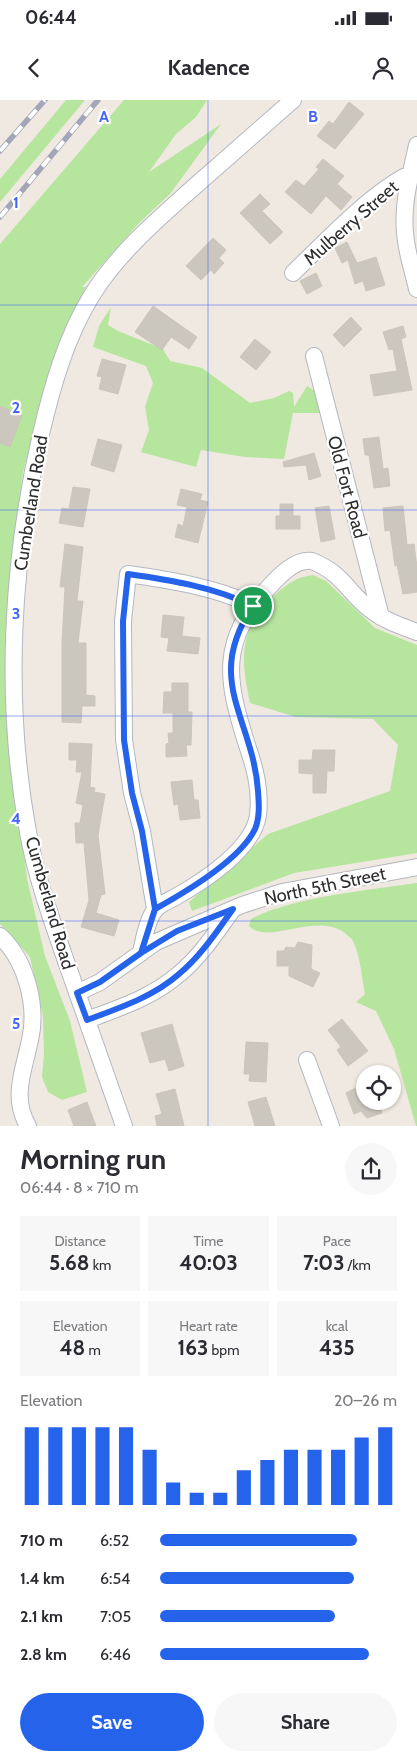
<!DOCTYPE html>
<meta charset="utf-8">
<style>
:root{--surface:#fff;--page:#f7f7f7;--text:#2b2b33;--muted:#7c7c81;--accent:#2563eb}
body{margin:0;font-family:Cabin,sans-serif;background:var(--page);color:var(--text);height:100vh;display:flex;flex-direction:column;font-size:19px;white-space:nowrap}
*{box-sizing:border-box;margin:0}
p{font-size:16px;color:var(--muted)}
.icon{flex:none;width:28px;height:28px;fill:none;stroke:currentColor;stroke-width:2;stroke-linecap:round;stroke-linejoin:round}
.map{position:relative;height:1026px;overflow:hidden}
.details{display:flex;flex-direction:column;background:var(--surface);flex:1}
.details>*{flex:none}
.tools{position:absolute;left:356px;top:965px;display:grid;gap:10px}
.tools a{display:grid;place-items:center;width:45px;height:45px;border-radius:50%;background:var(--surface);box-shadow:0 1px 4px #0004;font-size:25px}
.pin{position:absolute;display:grid;place-items:center;width:42px;height:42px;color:#fff;margin:-21px;border:2px solid #fff;border-radius:50%;box-shadow:0 1px 5px #0007}
.round{display:grid;place-items:center;flex:none;width:52px;height:52px;border-radius:26px;background:var(--page)}
.summary{display:flex;align-items:center;justify-content:space-between;height:85px;padding:0 20px}
h1{font-size:28px;font-weight:700;line-height:38px}
.stats{display:grid;grid-template-columns:repeat(3,1fr);gap:8px;height:85px;padding:5px 20px}
.stats div{display:grid;align-content:center;border-radius:0px;background:var(--page);text-align:center}
.stats b{font-size:21px;font-weight:700}
.stats small{font-size:14px;font-weight:400}
.stats p{font-size:14px}
.chart{height:140px;padding:10px 20px}
.chart p{display:flex;justify-content:space-between}
.chart svg{width:100%;height:90px;margin-top:5px;stroke:var(--accent);stroke-width:6}
.primary-button{display:flex;gap:10px;margin-top:auto;padding:10px 20px}
.primary-button a{flex:1;height:58px;border-radius:30px;background:var(--accent);color:#fff;font-size:20px;font-weight:700;line-height:58px;text-align:center}
.primary-button a+a{background:var(--page);color:var(--text)}
ul{padding:0 20px;list-style:none;font-size:16px}
li{display:grid;grid-template-columns:80px 60px 1fr;align-items:center;height:38px}
li i{height:12px;border-radius:6px;background:var(--accent)}
.status{display:flex;justify-content:space-between;align-items:center;height:35px;padding:0 25px;background:var(--surface);direction:ltr}
.status svg{height:14px;fill:currentColor}
header{display:flex;justify-content:space-between;align-items:center;height:65px;padding:0 20px;background:var(--surface);font-size:22px;font-weight:700}
.map>svg:first-child{display:block}
.green{fill:#b6e59e}
.building{fill:#cbc7bf;stroke:#cbc5ba}
.lines{fill:none;stroke-linecap:round;stroke-linejoin:round}
.minor-casing{stroke:#b4b7c1;stroke-width:18}
.minor{stroke:#fff;stroke-width:16}
.rail-casing{stroke:#a3a6b8;stroke-width:5.5}
.rail{stroke:#fff;stroke-width:4;stroke-dasharray:11;stroke-linecap:butt}
.route-casing{stroke:#fff;stroke-width:10}
.route{stroke:#2563eb;stroke-width:6}
.grid{fill:none;stroke:#4264fb;stroke-width:1;stroke-opacity:0.55}
.labels{text-anchor:middle;stroke-width:4.5;stroke-linejoin:round;paint-order:stroke}
.street-label{font-size:18px;fill:#2e2e2e;stroke:#fff}
.grid-label{font-size:16px;text-anchor:middle;font-weight:bold;fill:#4264fb;stroke:#fff;stroke-width:4.5;stroke-linejoin:round;paint-order:stroke}
</style>
<div class="status"><b>06:44</b><svg viewBox="0 0 49 12"><path d="M0 12V9h3v3zM5 12V6h3v6zM10 12V3h3v9zM15 12V0h3v12zM26 1h20v11H26zM47 4h2v5h-2z"/></svg></div>
<header><svg class="icon" aria-label="back" viewBox="0 0 24 24"><path d="M15 5l-7 7 7 7"/></svg>Kadence<svg class="icon" aria-label="person" viewBox="0 0 24 24"><circle cx="12" cy="8" r="4"/><path d="M4 21q1-7 8-7t8 7"/></svg></header>
<div class="map">
<svg width="417" height="1026" viewBox="0 0 417 1026">
<rect width="100%" height="100%" fill="#efe9e1"/>
<path class="green" d="M66 0H85L0 102V79Z
M124 0H207L196 17 176 34 149 72 221 24 170 94 139 123 82 187H86L67 224 51 267 23 372 11 464 18 701 27 779 45 856 70 921 87 992 62 1000 48 992 42 977 44 954 43 916 30 857 0 824V144Z
M111 207 108 225 118 231 163 249 170 261 202 268 250 303 274 298 289 291 293 293 294 307 307 286 315 291 320 313H293L284 359 245 357 201 350 196 367 141 352 149 330 145 307 153 283 146 266 93 247 99 226Z
M313 475 326 481 375 528 417 545V753L294 773 192 811 189 802 268 734 390 691 398 645 373 619 296 617 250 603C240 558 239 526 276 494 288 483 297 477 313 475Z
M417 783V1026H416L394 949 376 911 356 902 365 894C362 879 360 854 353 841 352 838 347 836 345 833 316 811 267 846 249 826L251 819C292 797 370 790 417 783Z"/>
<path class="building" d="M349 2 364 14 335 49 317 36 329 21 333 24Z
M323 59 344 76 337 84 352 97 341 110 326 96 311 114 285 92 296 80 304 86 319 69 316 67Z
M260 94 270 104 262 111 283 132 270 144 240 113Z
M213 138 226 150 219 158 224 163 214 174 211 170 201 180 186 166Z
M347 142 357 163 376 157 385 185 366 191 363 181 355 184 348 160 342 163 335 148Z
M316 173 322 186 307 194 300 181Z
M153 206 197 237 189 249 171 237 162 250 135 232Z
M351 217 362 229 344 247 333 235Z
M403 226 406 237 401 239 412 290 374 296 370 275 397 271 393 249 389 250 383 232Z
M255 239 271 252 256 270 240 257Z
M102 259 126 265 118 294 99 289 102 277 97 276Z
M0 306 22 315 10 347 0 343Z
M379 337 383 369 388 368 390 386 374 388 369 355H365L363 339Z
M98 339 122 345 114 372 91 365Z
M314 353 321 376 309 380 306 365 284 367 283 362Z
M73 387 90 389 83 427 59 423 62 408 69 409Z
M181 389 202 394 200 400 208 402 198 443 175 437 178 424 183 426 187 407 177 405Z
M280 404H293V416H300V429H276V416H280Z
M329 406 335 439 321 442 315 408Z
M403 406 407 445 414 444 417 467V492L403 494 397 465 395 466 390 430 385 431 383 408Z
M65 444 83 447 77 501H83L78 543H86V595L95 596V606H82L81 623 62 622V543L65 487H60Z
M163 515 184 517 182 536 200 538 198 554 167 551 169 538 161 537Z
M172 583H188V612H192L191 645H186L187 656 166 657V644L169 643 168 633H173V613H163L164 592H172Z
M69 643 92 644 90 687 95 688 94 692 105 694 98 735 105 794 101 795 96 813 119 820 114 836 81 827 89 800 84 743H76L75 723H80L83 705 76 703 82 672H76L77 660H69Z
M313 650H335L334 671H327L326 693H313V674L299 673V660H312Z
M192 680 194 700H198L200 718 180 720 178 704 174 705 171 682Z
M298 842 312 845 311 869 320 873 313 887 289 876V866H277V851H284L286 847 295 848Z
M342 919 368 951 348 966 337 950 341 947 328 930Z
M172 924 184 966 169 971 165 959 150 963 141 933Z
M246 942 268 943 266 982 249 981 250 974H244Z
M365 983V1001L384 1003 379 1005 382 1013 367 1018 361 1011 354 1014 346 993Z
M175 989 184 1026H157L155 1016 162 1014 156 994Z
M266 997 275 1026H255L248 1002Z
M87 1002 96 1026H74L68 1010Z"/>
<g class="lines">
<defs>
<path id="minor" d="M417 45C411 74 402 103 405 132 406 151 413 171 417 189
M293 173C324 143 372 92 410 74
M314 256 381 517
M155 809 142 731 132 693 124 640 123 521 128 474C170 480 214 487 253 505
M0 836C26 860 38 906 30 940 24 970 11 997 28 1026
M141 853C143 842 148 818 155 810 159 804 171 800 177 796 204 781 254 748 258 715 261 691 255 668 247 645 226 579 219 542 269 487 280 475 295 459 312 461 344 474 347 492 371 510 385 521 401 526 417 532
M77 893 100 882 156 842 242 805 282 792 417 767
M87 920C119 908 153 897 179 874 201 856 217 831 233 809
M307 960 331 1026
M124 1026C105 972 86 918 67 864 52 821 36 777 28 732 4 602 11 463 41 334 52 287 66 237 92 195 118 153 157 120 194 87 227 58 260 29 293 0"/>
</defs>
<use href="#minor" class="minor-casing"/>
<use href="#minor" class="minor"/>
<defs>
<path id="rail" d="M0 51 45 0
M0 117 98 0"/>
</defs>
<use href="#rail" class="rail-casing"/>
<use href="#rail" class="rail"/>
</g>
<g class="lines">
<defs>
<path id="route" d="M253 506C203 580 253 618 258 691 259 704 260 717 255 729 240 760 184 793 155 809L141 853 100 882 77 893 87 920C119 908 153 897 179 874 201 856 217 831 233 809L177 831 141 853 155 809 142 731 132 693 124 640 123 521 128 474C170 480 214 487 253 506"/>
</defs>
<use href="#route" class="route-casing"/>
<use href="#route" class="route"/>
</g>
<path class="grid" d="M208 0V1026M0 205H417M0 410H417M0 616H417M0 821H417"/>
<g class="labels">
<g class="street-label">
<text transform="translate(351 123) rotate(-41)" y="6">Mulberry Street</text>
<text transform="translate(347 387) rotate(75)" y="6">Old Fort Road</text>
<text transform="translate(31 403) rotate(-81)" y="6">Cumberland Road</text>
<text transform="translate(325 786) rotate(-12)" y="6">North 5th Street</text>
<text transform="translate(50 803) rotate(74)" y="6">Cumberland Road</text>
</g>
</g>
<g class="grid-label">
<text x="104" y="22">A</text>
<text x="313" y="22">B</text>
<text x="16" y="108">1</text>
<text x="16" y="313">2</text>
<text x="16" y="519">3</text>
<text x="16" y="724">4</text>
<text x="16" y="929">5</text>
</g>
</svg>
<div class="tools">
<a><svg class="icon" aria-label="locate" viewBox="0 0 24 24"><circle cx="12" cy="12" r="6"/><path d="M12 2v4M12 18v4M2 12h4M18 12h4"/></svg></a>
</div>
<div class="pin" style="left:253px;top:506px;background:#1e9e55"><svg class="icon" aria-label="arrive" viewBox="0 0 24 24"><path d="M6 21V4h12l-3 4 3 4H6"/></svg></div>
</div>
<section class="details">
<div class="summary"><div><h1>Morning run</h1><p>06:44 · 8 × 710 m</p></div><a class="round"><svg class="icon" aria-label="share" viewBox="0 0 24 24"><path d="M12 15V3M7 8l5-5 5 5M5 13v7h14v-7"/></svg></a></div>
<div class="stats">
<div><p>Distance</p><b>5.68<small> km</small></b></div>
<div><p>Time</p><b>40:03</b></div>
<div><p>Pace</p><b>7:03<small> /km</small></b></div>
</div>
<div class="stats">
<div><p>Elevation</p><b>48<small> m</small></b></div>
<div><p>Heart rate</p><b>163<small> bpm</small></b></div>
<div><p>kcal</p><b>435</b></div>
</div>
<div class="chart"><p><span>Elevation</span>20–26 m</p>
<svg viewBox="0 0 160 44" preserveAspectRatio="none"><path d="M5 44V6M15 44V6M25 44V6M35 44V6M45 44V6M55 44V17M65 44V33M75 44V38M85 44V38M95 44V27M105 44V22M115 44V17M125 44V17M135 44V17M145 44V11M155 44V6"/></svg>
</div>
<ul>
<li><b>710 m</b>6:52<i style="width:83%"></i></li>
<li><b>1.4 km</b>6:54<i style="width:82%"></i></li>
<li><b>2.1 km</b>7:05<i style="width:74%"></i></li>
<li><b>2.8 km</b>6:46<i style="width:88%"></i></li>
</ul>
<div class="primary-button"><a>Save</a><a>Share</a></div>
</section>
